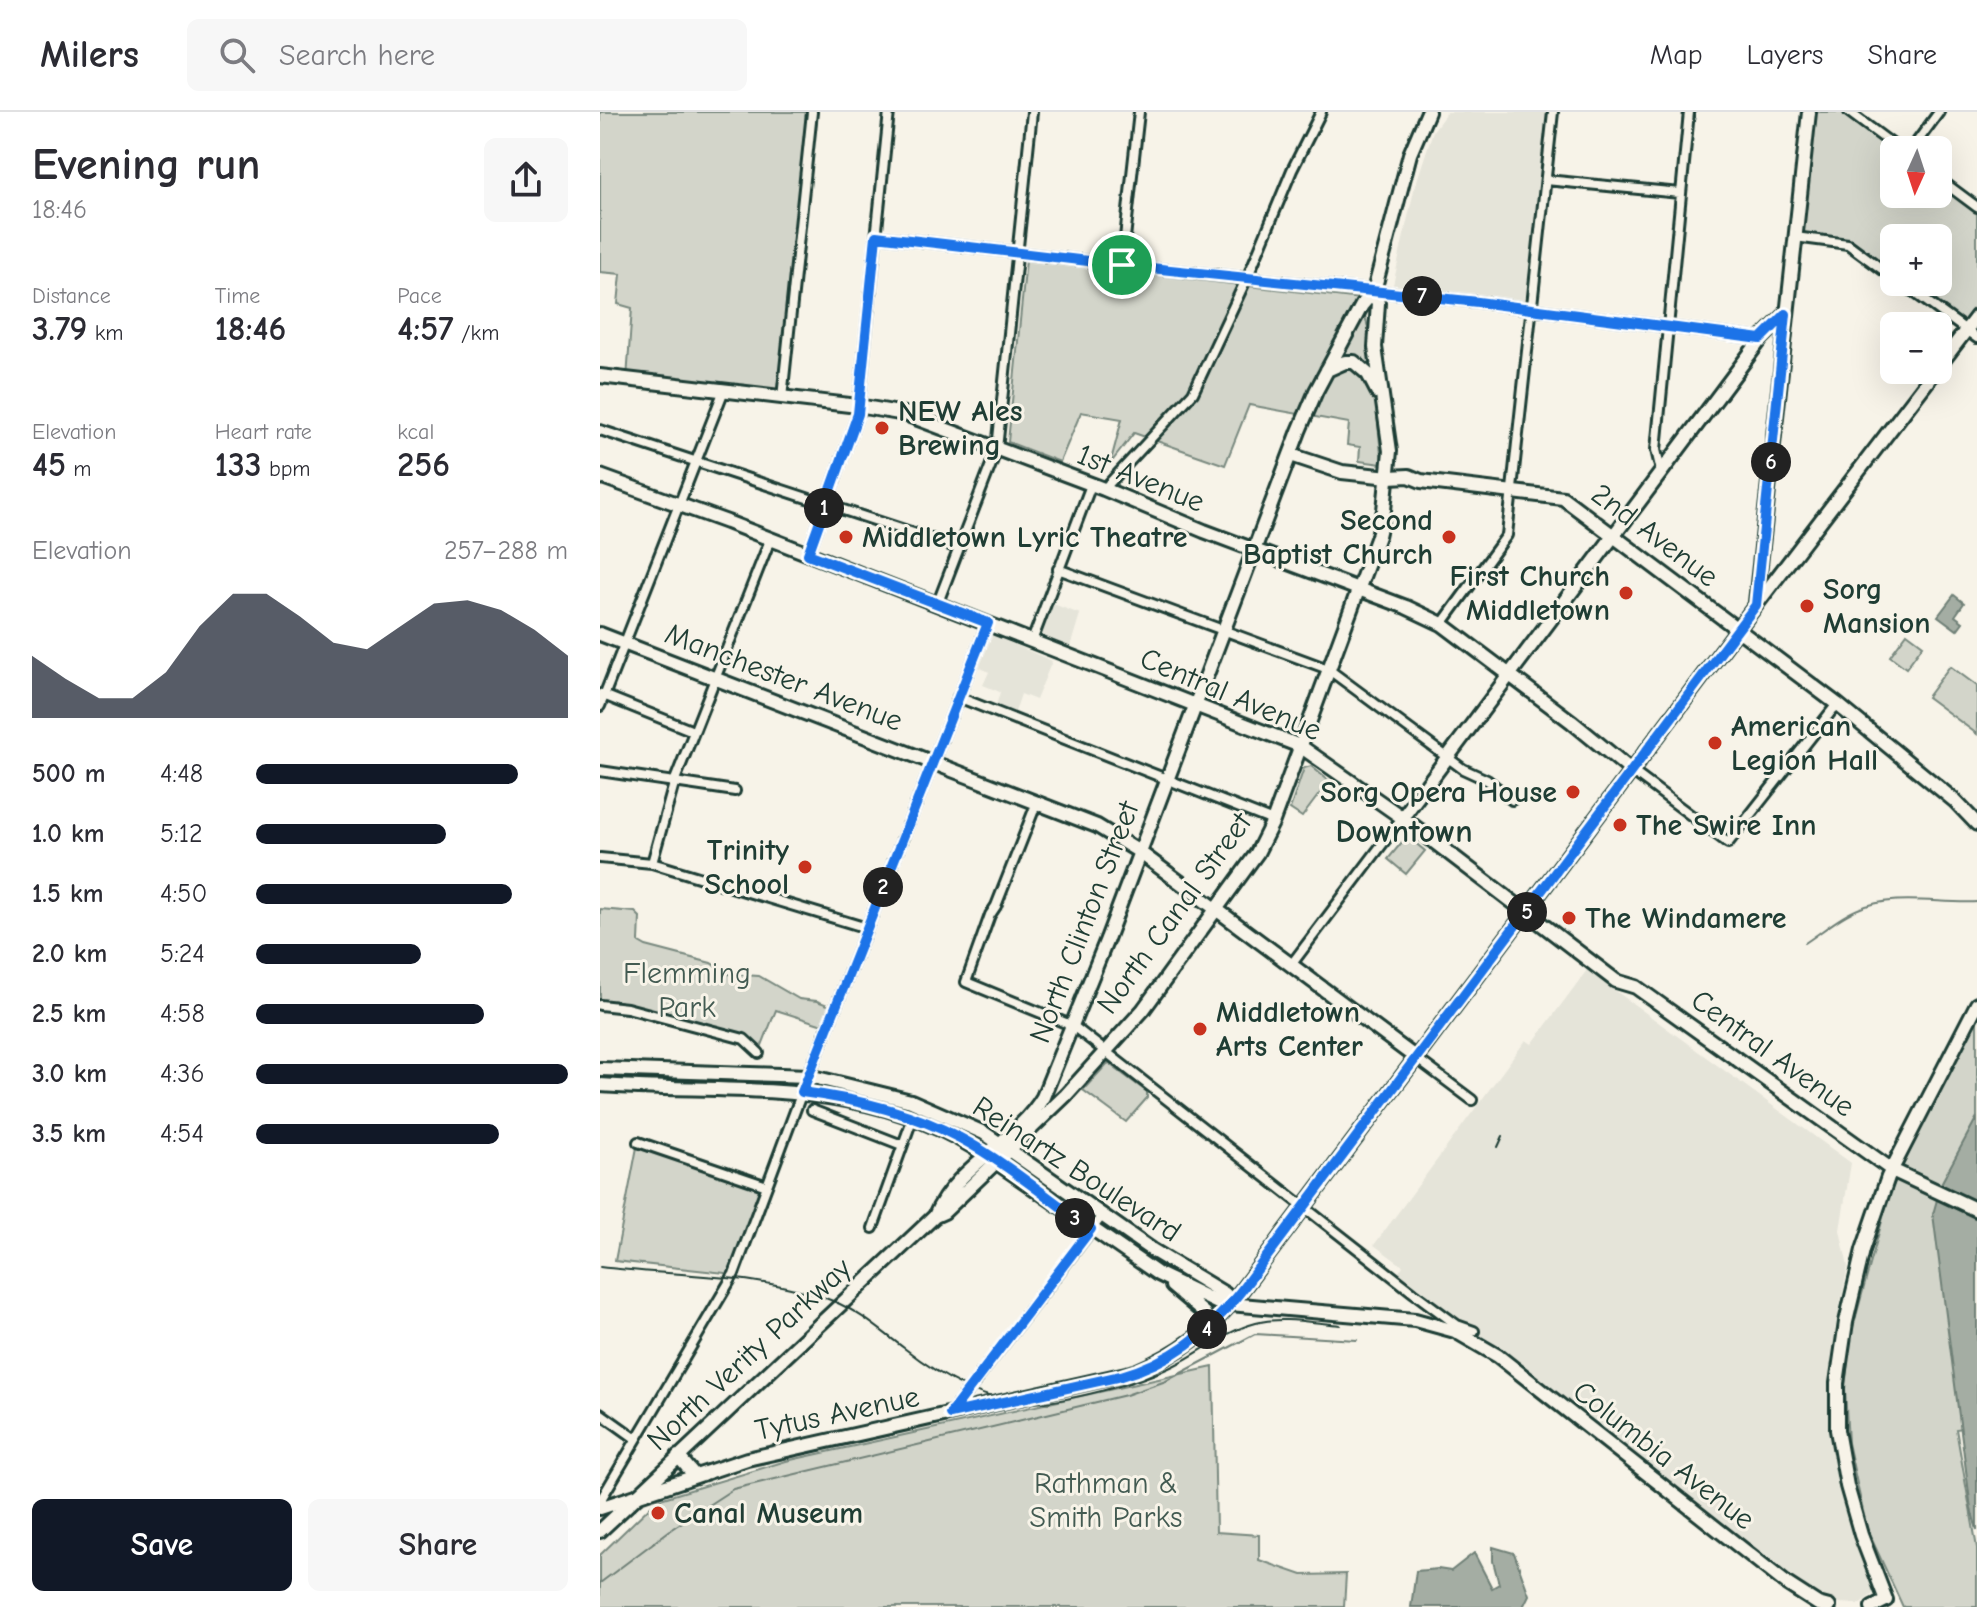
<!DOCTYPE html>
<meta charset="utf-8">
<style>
:root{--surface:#fff;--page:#f7f7f7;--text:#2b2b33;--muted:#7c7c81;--line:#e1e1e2;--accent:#111827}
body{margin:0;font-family:"Comic Neue",sans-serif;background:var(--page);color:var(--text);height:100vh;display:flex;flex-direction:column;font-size:30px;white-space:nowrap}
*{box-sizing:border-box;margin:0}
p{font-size:26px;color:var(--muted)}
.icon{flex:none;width:44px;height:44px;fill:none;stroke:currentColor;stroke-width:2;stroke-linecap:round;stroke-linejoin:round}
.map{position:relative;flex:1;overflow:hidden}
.drawer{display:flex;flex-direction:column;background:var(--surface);width:600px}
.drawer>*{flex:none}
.needle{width:52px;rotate:183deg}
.controls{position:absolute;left:1280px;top:24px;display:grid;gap:16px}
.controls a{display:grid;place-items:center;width:72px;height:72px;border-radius:12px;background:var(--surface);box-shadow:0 8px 32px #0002;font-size:40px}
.pin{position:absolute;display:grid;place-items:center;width:68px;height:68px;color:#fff;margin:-34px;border:4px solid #fff;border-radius:50%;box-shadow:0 2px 8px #0007}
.km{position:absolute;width:40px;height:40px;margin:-20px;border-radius:50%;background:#222;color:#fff;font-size:22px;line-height:40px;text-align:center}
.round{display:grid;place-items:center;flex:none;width:84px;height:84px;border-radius:12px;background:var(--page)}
.overview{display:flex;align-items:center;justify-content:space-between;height:136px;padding:0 32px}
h1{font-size:44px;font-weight:700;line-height:60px}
.figures{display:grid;grid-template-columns:repeat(3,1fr);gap:12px;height:136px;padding:8px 32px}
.figures div{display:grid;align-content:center}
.figures b{font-size:34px;font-weight:700}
.figures small{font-size:22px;font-weight:400}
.figures p{font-size:22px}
.chart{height:224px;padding:16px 32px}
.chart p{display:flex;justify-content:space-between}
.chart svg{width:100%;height:144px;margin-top:8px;fill:var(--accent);opacity:.7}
.cta{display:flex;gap:16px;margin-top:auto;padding:16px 32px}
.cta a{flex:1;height:92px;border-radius:12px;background:var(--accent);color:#fff;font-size:32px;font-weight:700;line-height:92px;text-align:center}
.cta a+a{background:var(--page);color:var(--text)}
ul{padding:0 32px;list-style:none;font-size:26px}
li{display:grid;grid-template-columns:128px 96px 1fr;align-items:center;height:60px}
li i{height:20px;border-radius:10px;background:var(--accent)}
header{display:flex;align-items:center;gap:48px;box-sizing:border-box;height:112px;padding:0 40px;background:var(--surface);border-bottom:2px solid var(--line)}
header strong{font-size:38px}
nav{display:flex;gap:44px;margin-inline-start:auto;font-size:28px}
.search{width:560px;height:72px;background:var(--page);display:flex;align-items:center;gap:20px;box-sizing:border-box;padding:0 28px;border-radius:12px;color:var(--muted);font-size:30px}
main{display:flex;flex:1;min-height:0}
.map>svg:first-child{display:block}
.built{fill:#e5e4d9}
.green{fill:#d3d5ca;stroke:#79897f;stroke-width:2}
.water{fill:#a4ada3;stroke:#6f8077;stroke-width:2}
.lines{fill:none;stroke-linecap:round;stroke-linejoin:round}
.stream{stroke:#6f8077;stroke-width:2}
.street-casing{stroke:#1f3d34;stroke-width:14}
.secondary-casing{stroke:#1f3d34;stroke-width:18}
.primary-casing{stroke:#1f3d34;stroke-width:18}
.street{stroke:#f7f3e8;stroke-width:8}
.secondary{stroke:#f7f3e8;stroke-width:12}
.primary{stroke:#f7f3e8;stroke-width:12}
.rail{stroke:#1f3d34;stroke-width:2}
.route-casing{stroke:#fff;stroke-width:16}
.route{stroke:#1a73e8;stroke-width:10}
.poi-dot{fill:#c8321e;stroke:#f7f3e8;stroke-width:3}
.labels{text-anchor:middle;stroke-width:6;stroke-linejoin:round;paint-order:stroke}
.poi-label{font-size:30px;font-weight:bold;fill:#1f3d34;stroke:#f7f3e8;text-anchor:start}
.street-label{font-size:30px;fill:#1f3d34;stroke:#f7f3e8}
.park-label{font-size:30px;fill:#435b52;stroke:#f7f3e8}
.neighbourhood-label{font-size:32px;font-weight:bold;fill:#1f3d34;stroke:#f7f3e8}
</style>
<header>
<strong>Milers</strong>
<div class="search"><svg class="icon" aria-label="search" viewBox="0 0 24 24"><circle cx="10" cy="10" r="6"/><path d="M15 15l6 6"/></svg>Search here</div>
<nav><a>Map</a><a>Layers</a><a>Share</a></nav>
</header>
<main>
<section class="drawer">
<div class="overview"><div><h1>Evening run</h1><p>18:46</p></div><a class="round"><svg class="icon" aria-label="share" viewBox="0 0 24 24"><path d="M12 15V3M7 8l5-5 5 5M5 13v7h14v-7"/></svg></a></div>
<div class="figures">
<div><p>Distance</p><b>3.79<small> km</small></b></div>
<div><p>Time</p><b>18:46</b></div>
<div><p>Pace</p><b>4:57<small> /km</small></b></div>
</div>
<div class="figures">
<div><p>Elevation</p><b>45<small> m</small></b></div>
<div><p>Heart rate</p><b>133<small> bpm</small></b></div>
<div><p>kcal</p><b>256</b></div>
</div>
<div class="chart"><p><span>Elevation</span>257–288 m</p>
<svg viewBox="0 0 160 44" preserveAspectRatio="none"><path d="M0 44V25L10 32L20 38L30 38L40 30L50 16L60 6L70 6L80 13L90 21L100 23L110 16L120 9L130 8L140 11L150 17L160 25V44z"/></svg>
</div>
<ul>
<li><b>500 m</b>4:48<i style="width:84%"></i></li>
<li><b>1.0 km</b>5:12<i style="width:61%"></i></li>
<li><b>1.5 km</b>4:50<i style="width:82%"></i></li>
<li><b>2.0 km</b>5:24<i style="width:53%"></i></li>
<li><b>2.5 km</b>4:58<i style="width:73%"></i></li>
<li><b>3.0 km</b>4:36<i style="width:100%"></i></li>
<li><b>3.5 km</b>4:54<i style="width:78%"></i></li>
</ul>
<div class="cta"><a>Save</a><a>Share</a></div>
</section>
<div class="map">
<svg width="1377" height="1495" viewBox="0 0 1377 1495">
<rect width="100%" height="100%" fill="#f7f3e8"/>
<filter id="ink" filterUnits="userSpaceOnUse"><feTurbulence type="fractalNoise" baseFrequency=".0125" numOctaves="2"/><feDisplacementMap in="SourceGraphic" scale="16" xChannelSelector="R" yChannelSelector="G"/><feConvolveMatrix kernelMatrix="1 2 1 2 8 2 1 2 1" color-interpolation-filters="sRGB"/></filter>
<g filter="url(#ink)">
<path class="built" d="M847 0H947L925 189 793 173 814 78 833 19Z
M453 492 480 502 470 535 438 523 445 503 449 502Z
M392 523 452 549 436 588 421 582 415 600 396 594 400 580 383 573 389 560 379 555Z
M987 858 1251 1051 1240 1118 1248 1155 1235 1218V1291L1273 1468V1482L1259 1492 1238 1491 1212 1484 799 1160 803 1154 774 1133 926 928 932 932Z"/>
<path class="green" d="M0 0H212L182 286 27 267 32 196 18 192 21 162 0 160Z
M1209 0H1249L1294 38V82H1338V66L1377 95V204L1366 218 1300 170H1338V126H1294V166L1248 132 1195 125Z
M426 148 761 187 769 220 782 352 759 349 760 335 747 333 749 311 649 293 625 353 534 321 510 352 522 307 481 300 460 350 408 330Z
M1307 521 1323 533 1306 556 1290 544Z
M1350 554 1377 574V622L1327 585Z
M711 654 729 669 702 705 690 697 704 656Z
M807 724 825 739 806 762 788 747Z
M0 797 35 800 40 805 39 830 46 834 111 851 128 862 159 864 199 887 217 889 236 896 229 915 176 898 159 941 152 932 0 893Z
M1377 902V1314L1356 1317 1377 1436V1495H1303L1267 1417 1248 1331 1245 1277 1250 1226 1290 1080Z
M508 951 547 980V986L526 1010 483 978Z
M38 1030 167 1074 134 1162 15 1149Z
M613 1255 616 1420 659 1423V1448L702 1463 746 1462 744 1495H0V1443L57 1388 186 1349Z"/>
<path class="water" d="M1354 483 1364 491 1355 504 1363 510 1357 518 1338 504Z
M1377 1005V1418L1371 1397 1333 1102 1342 1070Z
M893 1435 914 1441 929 1483 923 1495H811L816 1459 838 1457 851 1459 874 1441 892 1476 899 1472 893 1449Z"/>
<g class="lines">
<path class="stream" d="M1205 831C1222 820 1240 804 1258 797 1295 781 1338 792 1377 790
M0 1471 73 1416 133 1377 526 1283 566 1269 655 1222 757 1228"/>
<defs>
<path id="street" d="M1249 0 1300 38
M1311 38 1339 0
M1338 66 1377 95
M946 68 1080 81
M276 124 522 153 878 190 1161 227
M1195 125 1248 132 1294 166
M522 153 539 0
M1300 170 1377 226
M182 286 212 0
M0 318 359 436
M1061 359 1056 338 1089 0
M504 377 593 281 651 157 692 58 721 0
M208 442 258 302 289 0
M458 457 728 557 863 657 887 668 912 688
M337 493 397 337 432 0
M842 512 907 423 953 0
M432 529 491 373
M1 582 93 619
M358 585 673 709
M0 594 124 278
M0 659 135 679
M1033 660 1128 731 1237 592
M437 690 396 794 390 803 366 870 473 914 814 1181 857 1213 874 1219
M0 746 52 751 267 816
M52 751 75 668 170 428
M691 853 802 706
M0 893 27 896 144 927 159 941
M816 946 872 988
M212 998 302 1033
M38 1030 167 1074
M273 1116 313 1005
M0 1301 35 1326
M351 1301 501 1105
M0 1389 134 1162 202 980 388 511"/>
<path id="secondary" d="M1338 255 1377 204
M0 264 258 294 305 302 504 377 604 419 806 495 842 512 972 610 1033 660
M691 343 742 360 789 365 809 364 821 369 963 386 1237 592 1355 689 1377 712
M0 364 127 410 700 634 807 709 1016 869 1036 875 1292 1058 1377 1098
M1156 490 1209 0
M0 522 497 714 538 739 816 946
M802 706 1161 227 1186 202
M409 1038 552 1138 625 1182 632 1191
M396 1050 558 1162 618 1191 815 1208 855 1219 898 1244 1187 1472 1218 1492 1229 1495
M572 1174 604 1201 611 1214
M0 1396 147 1347 535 1260C579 1242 612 1217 641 1179L1156 493 1336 258
M1272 1495 1286 1488 1261 1423 1247 1374 1237 1318V1271L1246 1210 1263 1138 1288 1065 1377 892"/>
<path id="primary" d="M727 258 745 250H754L768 262 778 281
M0 957 209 964 311 989 384 1021 403 1034
M0 973C136 983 271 962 390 1046
M335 1104C355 1055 417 1029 443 985L507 827 699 319 716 279 762 193 774 179
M78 1344 95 1364
M0 1419 335 1104 344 1100 466 983 543 898 657 741 673 709 778 424 784 398 790 339 775 235 778 191 774 179 810 42 828 0"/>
</defs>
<use href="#street" class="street-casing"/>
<use href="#secondary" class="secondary-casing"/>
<use href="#primary" class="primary-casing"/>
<use href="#street" class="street"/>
<use href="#secondary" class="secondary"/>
<use href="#primary" class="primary"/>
<path class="rail" d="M898 1035 903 1024
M0 1155C71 1164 169 1162 233 1189 260 1200 281 1219 304 1236 337 1262 380 1288 423 1291 460 1293 542 1270 575 1253 603 1239 625 1219 656 1211 682 1204 713 1211 740 1213"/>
</g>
</g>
<g class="lines" filter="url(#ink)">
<defs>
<path id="route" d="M276 124 522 153 878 190 1161 227 1186 202 1156 493 641 1179C610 1220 571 1250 521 1264L350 1302 491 1117C450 1088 404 1049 360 1026 311 1000 256 987 202 980L388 511 208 442 258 302Z"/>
</defs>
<use href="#route" class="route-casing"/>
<use href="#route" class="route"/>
</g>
<g class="poi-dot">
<circle cx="282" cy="316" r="8"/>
<circle cx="246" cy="425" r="8"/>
<circle cx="849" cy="425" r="8"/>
<circle cx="1026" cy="481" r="8"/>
<circle cx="1207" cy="494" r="8"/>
<circle cx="1115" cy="631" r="8"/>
<circle cx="973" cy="680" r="8"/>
<circle cx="1020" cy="713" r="8"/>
<circle cx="205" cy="755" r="8"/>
<circle cx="969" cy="806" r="8"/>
<circle cx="600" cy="917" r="8"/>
<circle cx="58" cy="1401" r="8"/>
</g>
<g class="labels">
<g class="poi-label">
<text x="298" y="309">NEW Ales<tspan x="298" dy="34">Brewing</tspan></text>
<text x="833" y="418" text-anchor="end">Second<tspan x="833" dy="34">Baptist Church</tspan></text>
<text x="262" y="435">Middletown Lyric Theatre</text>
<text x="1010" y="474" text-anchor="end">First Church<tspan x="1010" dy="34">Middletown</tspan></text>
<text x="1223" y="487">Sorg<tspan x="1223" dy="34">Mansion</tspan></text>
<text x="1131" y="624">American<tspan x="1131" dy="34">Legion Hall</tspan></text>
<text x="957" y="690" text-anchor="end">Sorg Opera House</text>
<text x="1036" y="723">The Swire Inn</text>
<text x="189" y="748" text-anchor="end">Trinity<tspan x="189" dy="34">School</tspan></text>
<text x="985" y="816">The Windamere</text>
<text x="616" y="910">Middletown<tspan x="616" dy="34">Arts Center</tspan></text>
<text x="74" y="1411">Canal Museum</text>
</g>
<g class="street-label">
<text transform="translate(541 366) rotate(22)" y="10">1st Avenue</text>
<text transform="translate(1055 423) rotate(37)" y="10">2nd Avenue</text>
<text transform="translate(184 565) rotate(21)" y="10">Manchester Avenue</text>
<text transform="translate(631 582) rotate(23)" y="10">Central Avenue</text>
<text transform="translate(574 801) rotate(-54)" y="10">North Canal Street</text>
<text transform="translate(484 810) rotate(-69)" y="10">North Clinton Street</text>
<text transform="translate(1173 941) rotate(36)" y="10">Central Avenue</text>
<text transform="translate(477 1057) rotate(33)" y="10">Reinartz Boulevard</text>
<text transform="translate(149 1242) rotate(-43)" y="10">North Verity Parkway</text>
<text transform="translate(237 1301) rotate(-12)" y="10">Tytus Avenue</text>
<text transform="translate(1064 1343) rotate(38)" y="10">Columbia Avenue</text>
</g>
<g class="park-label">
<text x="87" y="871">Flemming<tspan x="87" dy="34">Park</tspan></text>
<text x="506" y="1381">Rathman &amp;<tspan x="506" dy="34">Smith Parks</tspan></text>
</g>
<g class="neighbourhood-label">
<text x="804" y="730">Downtown</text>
</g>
</g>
</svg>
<div class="controls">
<a><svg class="needle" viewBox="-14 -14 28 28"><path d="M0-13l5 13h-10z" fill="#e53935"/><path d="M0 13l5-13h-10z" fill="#7c7c81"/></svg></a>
<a>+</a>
<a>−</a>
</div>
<div class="pin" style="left:522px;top:153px;background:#1e9e55"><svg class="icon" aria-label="arrive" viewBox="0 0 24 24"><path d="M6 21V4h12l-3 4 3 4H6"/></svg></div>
<b class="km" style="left:224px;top:396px">1</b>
<b class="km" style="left:283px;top:775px">2</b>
<b class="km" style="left:475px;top:1106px">3</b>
<b class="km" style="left:607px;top:1217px">4</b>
<b class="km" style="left:927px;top:800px">5</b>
<b class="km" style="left:1171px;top:350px">6</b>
<b class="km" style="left:822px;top:184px">7</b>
</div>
</main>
